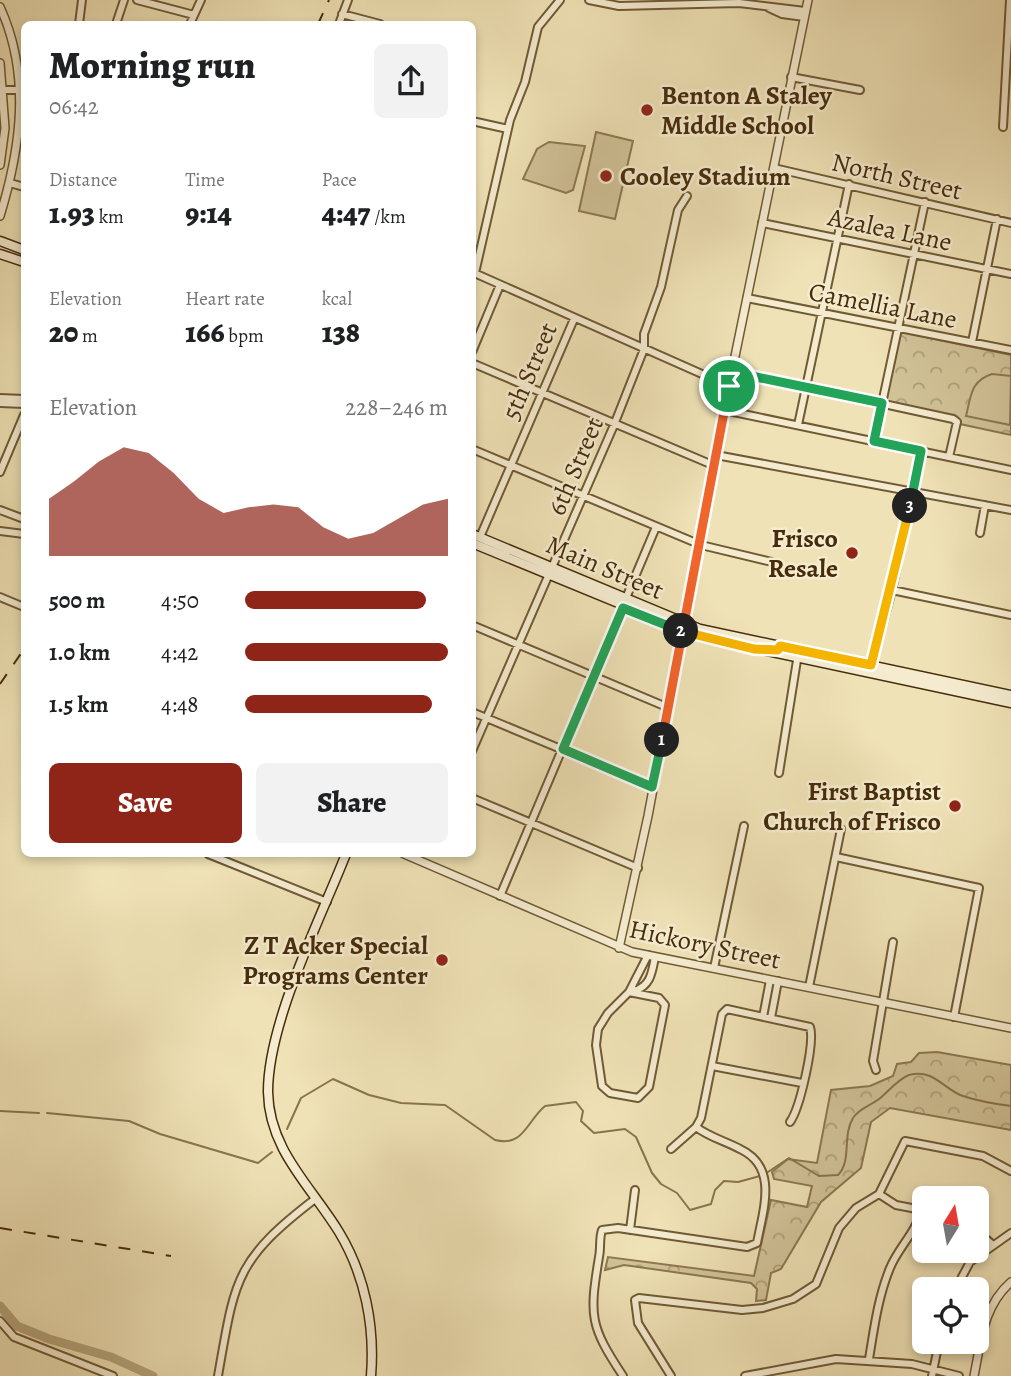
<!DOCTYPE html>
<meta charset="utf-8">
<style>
:root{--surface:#fff;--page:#f2f2f2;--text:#202124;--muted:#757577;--accent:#8f2418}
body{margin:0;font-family:Alegreya,serif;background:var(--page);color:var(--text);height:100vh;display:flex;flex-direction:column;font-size:26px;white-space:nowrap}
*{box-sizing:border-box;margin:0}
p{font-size:23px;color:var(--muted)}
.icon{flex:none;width:38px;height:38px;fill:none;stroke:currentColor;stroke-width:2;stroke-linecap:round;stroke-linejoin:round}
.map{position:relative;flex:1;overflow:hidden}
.side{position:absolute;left:21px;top:21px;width:455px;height:836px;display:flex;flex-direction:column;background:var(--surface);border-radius:10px;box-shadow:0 4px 10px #0003}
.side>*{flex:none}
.needle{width:46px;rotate:11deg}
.buttons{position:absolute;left:912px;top:1186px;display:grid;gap:14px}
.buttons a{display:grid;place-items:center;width:77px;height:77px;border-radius:10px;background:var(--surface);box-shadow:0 4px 10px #0003;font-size:35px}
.pin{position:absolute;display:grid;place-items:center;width:60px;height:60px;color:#fff;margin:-30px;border:4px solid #fff;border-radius:50%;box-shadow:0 2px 7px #0007}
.km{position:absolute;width:35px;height:35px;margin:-18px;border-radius:50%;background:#222;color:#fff;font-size:19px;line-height:35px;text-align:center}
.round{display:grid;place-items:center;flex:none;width:74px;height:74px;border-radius:10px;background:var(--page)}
.overview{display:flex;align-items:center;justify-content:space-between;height:119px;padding:0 28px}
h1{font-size:38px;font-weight:800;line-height:52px}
.figures{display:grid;grid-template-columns:repeat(3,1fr);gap:10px;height:119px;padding:7px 28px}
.figures div{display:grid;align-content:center}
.figures b{font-size:30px;font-weight:800}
.figures small{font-size:19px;font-weight:400}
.figures p{font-size:19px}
.chart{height:196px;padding:14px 28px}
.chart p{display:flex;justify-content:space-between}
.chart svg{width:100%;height:126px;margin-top:7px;fill:var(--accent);opacity:.7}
.action{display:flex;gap:14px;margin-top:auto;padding:14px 28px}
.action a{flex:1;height:80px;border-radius:10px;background:var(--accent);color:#fff;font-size:28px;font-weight:800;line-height:80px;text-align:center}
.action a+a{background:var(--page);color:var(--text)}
ul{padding:0 28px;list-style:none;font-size:23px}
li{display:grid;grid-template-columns:112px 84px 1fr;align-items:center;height:52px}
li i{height:18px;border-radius:9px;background:var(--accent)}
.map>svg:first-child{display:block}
.park{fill:url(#park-crowns);stroke:#8c7852;stroke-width:2}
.garden{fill:#d2c399;stroke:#8c7852;stroke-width:2}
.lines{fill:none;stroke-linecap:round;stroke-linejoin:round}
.stream{stroke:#89744e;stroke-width:2}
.river{stroke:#b6a47c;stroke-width:9}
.minor-casing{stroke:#705a35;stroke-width:10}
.tertiary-casing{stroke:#705a35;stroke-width:10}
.secondary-casing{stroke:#462c0a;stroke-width:11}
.minor{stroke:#f5ecd0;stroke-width:6}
.tertiary{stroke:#f5ecd0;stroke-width:7}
.secondary{stroke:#f5ecd0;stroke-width:8}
.rail{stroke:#462c0a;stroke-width:2;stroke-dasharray:12 12;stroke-linecap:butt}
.split-1-casing{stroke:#fff;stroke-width:14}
.split-2-casing{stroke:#fff;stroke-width:14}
.split-3-casing{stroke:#fff;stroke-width:14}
.split-4-casing{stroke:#fff;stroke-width:14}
.split-1{stroke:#f0652b;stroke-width:9}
.split-2{stroke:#22a559;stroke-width:9}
.split-3{stroke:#f5b400;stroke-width:9}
.split-4{stroke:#22a559;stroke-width:9}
.poi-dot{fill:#8f2418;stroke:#f5ecd0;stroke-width:2.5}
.labels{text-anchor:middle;stroke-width:5;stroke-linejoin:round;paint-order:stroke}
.poi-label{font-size:26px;font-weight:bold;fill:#462c0a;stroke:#f5ecd0;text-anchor:end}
.street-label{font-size:26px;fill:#462c0a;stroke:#f5ecd0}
</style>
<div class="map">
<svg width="1011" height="1376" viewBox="0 0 1011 1376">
<defs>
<pattern id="park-crowns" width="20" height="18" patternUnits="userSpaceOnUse" patternTransform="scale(1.75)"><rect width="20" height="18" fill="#d2c399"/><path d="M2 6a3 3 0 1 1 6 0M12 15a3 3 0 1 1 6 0" fill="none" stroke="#ac9f7b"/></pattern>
</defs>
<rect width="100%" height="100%" fill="#efe2b6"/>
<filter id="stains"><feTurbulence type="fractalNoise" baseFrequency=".00286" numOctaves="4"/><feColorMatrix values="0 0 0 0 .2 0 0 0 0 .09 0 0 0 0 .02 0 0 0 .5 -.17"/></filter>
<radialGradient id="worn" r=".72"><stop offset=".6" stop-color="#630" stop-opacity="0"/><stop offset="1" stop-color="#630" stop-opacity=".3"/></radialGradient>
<path class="park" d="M901 332 1011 355V435L960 424 954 416 886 401Z
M937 1052 1011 1065V1130L890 1108 871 1122 861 1168 821 1202 781 1269 771 1273 766 1300 756 1301 757 1289 751 1283 624 1265 605 1270 608 1257 754 1276 771 1200 807 1207 812 1186 774 1179 772 1172 788 1159 817 1163 831 1090 870 1086 893 1076 897 1064 911 1062 919 1053Z"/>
<path class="garden" d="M596 132 633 141 615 219 579 211Z
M549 142 585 146 573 190 566 193 523 179 537 149Z
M992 374 1011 376 1010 425 966 416C971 397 970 381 992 374Z"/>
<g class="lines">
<path class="stream" d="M0 1111 39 1113
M47 1113 129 1121 160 1134 258 1163 272 1152
M287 1129 301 1098 333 1079 369 1095 401 1103 445 1105 495 1140C524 1147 526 1122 545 1106L576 1102 583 1111 581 1121 594 1133 625 1129 636 1137 652 1173 661 1184 677 1193 690 1210 711 1204 715 1190 724 1181 738 1182 760 1176
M765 1174 789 1158 819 1176 838 1175C852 1161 842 1136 853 1118 859 1108 870 1106 879 1099 888 1092 898 1079 909 1075 934 1068 944 1090 963 1096 978 1101 995 1104 1011 1106"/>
<path class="river" d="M0 1306 17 1326 49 1339 111 1357 153 1376"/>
<defs>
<path id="minor" d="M137 0 194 15
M589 0 619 6 739 3 805 11
M769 8 782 14 804 17
M342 14 380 24
M79 24 82 0
M116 24 124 0
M190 24 201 0
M339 24 348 0
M791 77 860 90
M4 90H24
M472 121 508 129
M1003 127 1010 0
M774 168 1011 223
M10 183 24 187
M762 223 1011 274
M472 272 729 386
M475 273 510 120 525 82 538 27 560 0
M747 298 1011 350
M972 342 997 219
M472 352 500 285
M472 363 715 466
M732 371 953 419 957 422 949 457
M0 398 24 399
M0 403 24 404
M724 410 1011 470
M798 425 849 184
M874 441 925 202
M472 449 701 545 772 562
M716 455 1011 510
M0 472 24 415
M0 510 24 519
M0 531 24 534
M980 533 985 505
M480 537 574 319
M892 590 1011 615
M0 597 24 607
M472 625 669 708
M871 668 892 590 921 451
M472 712 652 787
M472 751 614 425 644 349V334L661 287 678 210 687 196
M779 773 798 654
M472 798 638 868
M208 854 327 902
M836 857 979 888 954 1017
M500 896 656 527
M714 968 744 826
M809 987 841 829
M634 991C651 986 652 972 655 957
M629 992 659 998 665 1005 649 1087 638 1098 610 1093 602 1086 596 1045 598 1029 608 1013 629 992 648 955
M763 1017 770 980
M771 1018 778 981
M712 1066 802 1083
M876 1070 873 1061 893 942
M671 1149 696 1127 701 1118 722 1014 727 1009 810 1027C815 1043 800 1108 790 1122
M879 1194 896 1205 922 1210
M630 1230 635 1190
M976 1231 992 1244
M955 1290 970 1262 1011 1233
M0 1321 14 1337 113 1376
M869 1359C874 1329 878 1297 890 1268 898 1248 917 1231 921 1210
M218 1376C235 1280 234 1261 315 1199
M623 1376C590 1326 589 1317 599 1257 601 1248 599 1238 602 1230L618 1228 747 1247 757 1243C763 1210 779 1167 740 1149 725 1141 709 1137 696 1127
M671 1376 638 1323 635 1300 639 1298 742 1310 763 1308 793 1299 816 1284 839 1228 856 1208 879 1194 905 1141 983 1156 1011 1171
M745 1376 836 1359 912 1364 959 1376
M932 1376 939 1342"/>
<path id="tertiary" d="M0 7C31 75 21 147 0 216
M0 63 5 128 0 165
M404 854 632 952 1011 1028
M619 948 648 816 724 410 808 0
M974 1376C981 1342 983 1306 1011 1282"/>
<path id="secondary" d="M0 241 24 250
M0 254 24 262
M472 534 700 629 1011 695
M472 543 701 637 1011 703
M346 854C320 920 268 1022 268 1092 269 1150 311 1186 339 1232 365 1275 375 1326 371 1376"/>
</defs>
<use href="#minor" class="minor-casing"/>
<use href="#tertiary" class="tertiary-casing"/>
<use href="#secondary" class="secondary-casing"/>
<use href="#minor" class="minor"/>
<use href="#tertiary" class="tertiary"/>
<use href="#secondary" class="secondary"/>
<path class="rail" d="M318 24 329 0
M0 684 24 649
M0 1228 171 1256"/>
</g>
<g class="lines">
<defs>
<path id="split-1" d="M662 740 729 386"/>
<path id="split-2" d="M662 740 652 787 563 749 623 608 681 631"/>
<path id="split-3" d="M681 631 754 649 778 650 780 646 871 665 910 506"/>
<path id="split-4" d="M729 386 732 372 882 403 874 441 921 451 910 506"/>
</defs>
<use href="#split-1" class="split-1-casing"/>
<use href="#split-2" class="split-2-casing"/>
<use href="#split-3" class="split-3-casing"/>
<use href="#split-4" class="split-4-casing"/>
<use href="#split-1" class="split-1"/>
<use href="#split-2" class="split-2"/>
<use href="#split-3" class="split-3"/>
<use href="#split-4" class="split-4"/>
</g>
<g class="poi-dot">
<circle cx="647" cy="110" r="7"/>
<circle cx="606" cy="176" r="7"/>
<circle cx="852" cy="553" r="7"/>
<circle cx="955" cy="806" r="7"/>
<circle cx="442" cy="960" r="7"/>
</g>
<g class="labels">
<g class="poi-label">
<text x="661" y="104" text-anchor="start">Benton A Staley<tspan x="661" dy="30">Middle School</tspan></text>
<text x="620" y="185" text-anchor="start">Cooley Stadium</text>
<text x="838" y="547">Frisco<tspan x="838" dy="30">Resale</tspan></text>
<text x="941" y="800">First Baptist<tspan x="941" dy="30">Church of Frisco</tspan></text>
<text x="428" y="954">Z T Acker Special<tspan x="428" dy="30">Programs Center</tspan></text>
</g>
<g class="street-label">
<text transform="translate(897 176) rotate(13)" y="9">North Street</text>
<text transform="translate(890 229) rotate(12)" y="9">Azalea Lane</text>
<text transform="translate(883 305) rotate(11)" y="9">Camellia Lane</text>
<text transform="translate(529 371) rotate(-67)" y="9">5th Street</text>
<text transform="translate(575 466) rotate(-67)" y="9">6th Street</text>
<text transform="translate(605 567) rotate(23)" y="9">Main Street</text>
<text transform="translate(705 944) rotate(12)" y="9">Hickory Street</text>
</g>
</g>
<rect width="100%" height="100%" filter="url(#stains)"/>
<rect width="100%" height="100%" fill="url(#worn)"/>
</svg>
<div class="buttons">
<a><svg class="needle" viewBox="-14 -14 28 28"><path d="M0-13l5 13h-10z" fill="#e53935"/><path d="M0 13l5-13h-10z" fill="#757577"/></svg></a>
<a><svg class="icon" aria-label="locate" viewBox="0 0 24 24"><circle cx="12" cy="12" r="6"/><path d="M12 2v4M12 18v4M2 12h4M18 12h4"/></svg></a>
</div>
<div class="pin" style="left:729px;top:386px;background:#1e9e55"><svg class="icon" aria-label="arrive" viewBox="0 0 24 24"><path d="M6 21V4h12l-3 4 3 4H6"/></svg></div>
<b class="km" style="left:662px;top:740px">1</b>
<b class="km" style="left:681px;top:631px">2</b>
<b class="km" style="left:910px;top:506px">3</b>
<section class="side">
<div class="overview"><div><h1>Morning run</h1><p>06:42</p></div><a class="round"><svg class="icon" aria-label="share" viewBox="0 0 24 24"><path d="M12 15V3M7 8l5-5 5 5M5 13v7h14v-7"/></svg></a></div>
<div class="figures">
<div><p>Distance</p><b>1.93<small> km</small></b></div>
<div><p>Time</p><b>9:14</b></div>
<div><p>Pace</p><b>4:47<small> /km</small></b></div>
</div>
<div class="figures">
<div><p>Elevation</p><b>20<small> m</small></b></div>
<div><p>Heart rate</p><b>166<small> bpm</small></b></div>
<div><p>kcal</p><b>138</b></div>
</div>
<div class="chart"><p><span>Elevation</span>228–246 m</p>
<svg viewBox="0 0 160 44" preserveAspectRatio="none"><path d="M0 44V24L10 18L20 11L30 6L40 8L50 15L60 24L70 29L80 27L90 26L100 27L110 34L120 38L130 36L140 31L150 26L160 24V44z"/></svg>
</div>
<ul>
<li><b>500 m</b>4:50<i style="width:89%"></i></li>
<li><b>1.0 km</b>4:42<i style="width:100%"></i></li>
<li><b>1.5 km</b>4:48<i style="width:92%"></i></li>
</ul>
<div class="action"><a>Save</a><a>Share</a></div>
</section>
</div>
